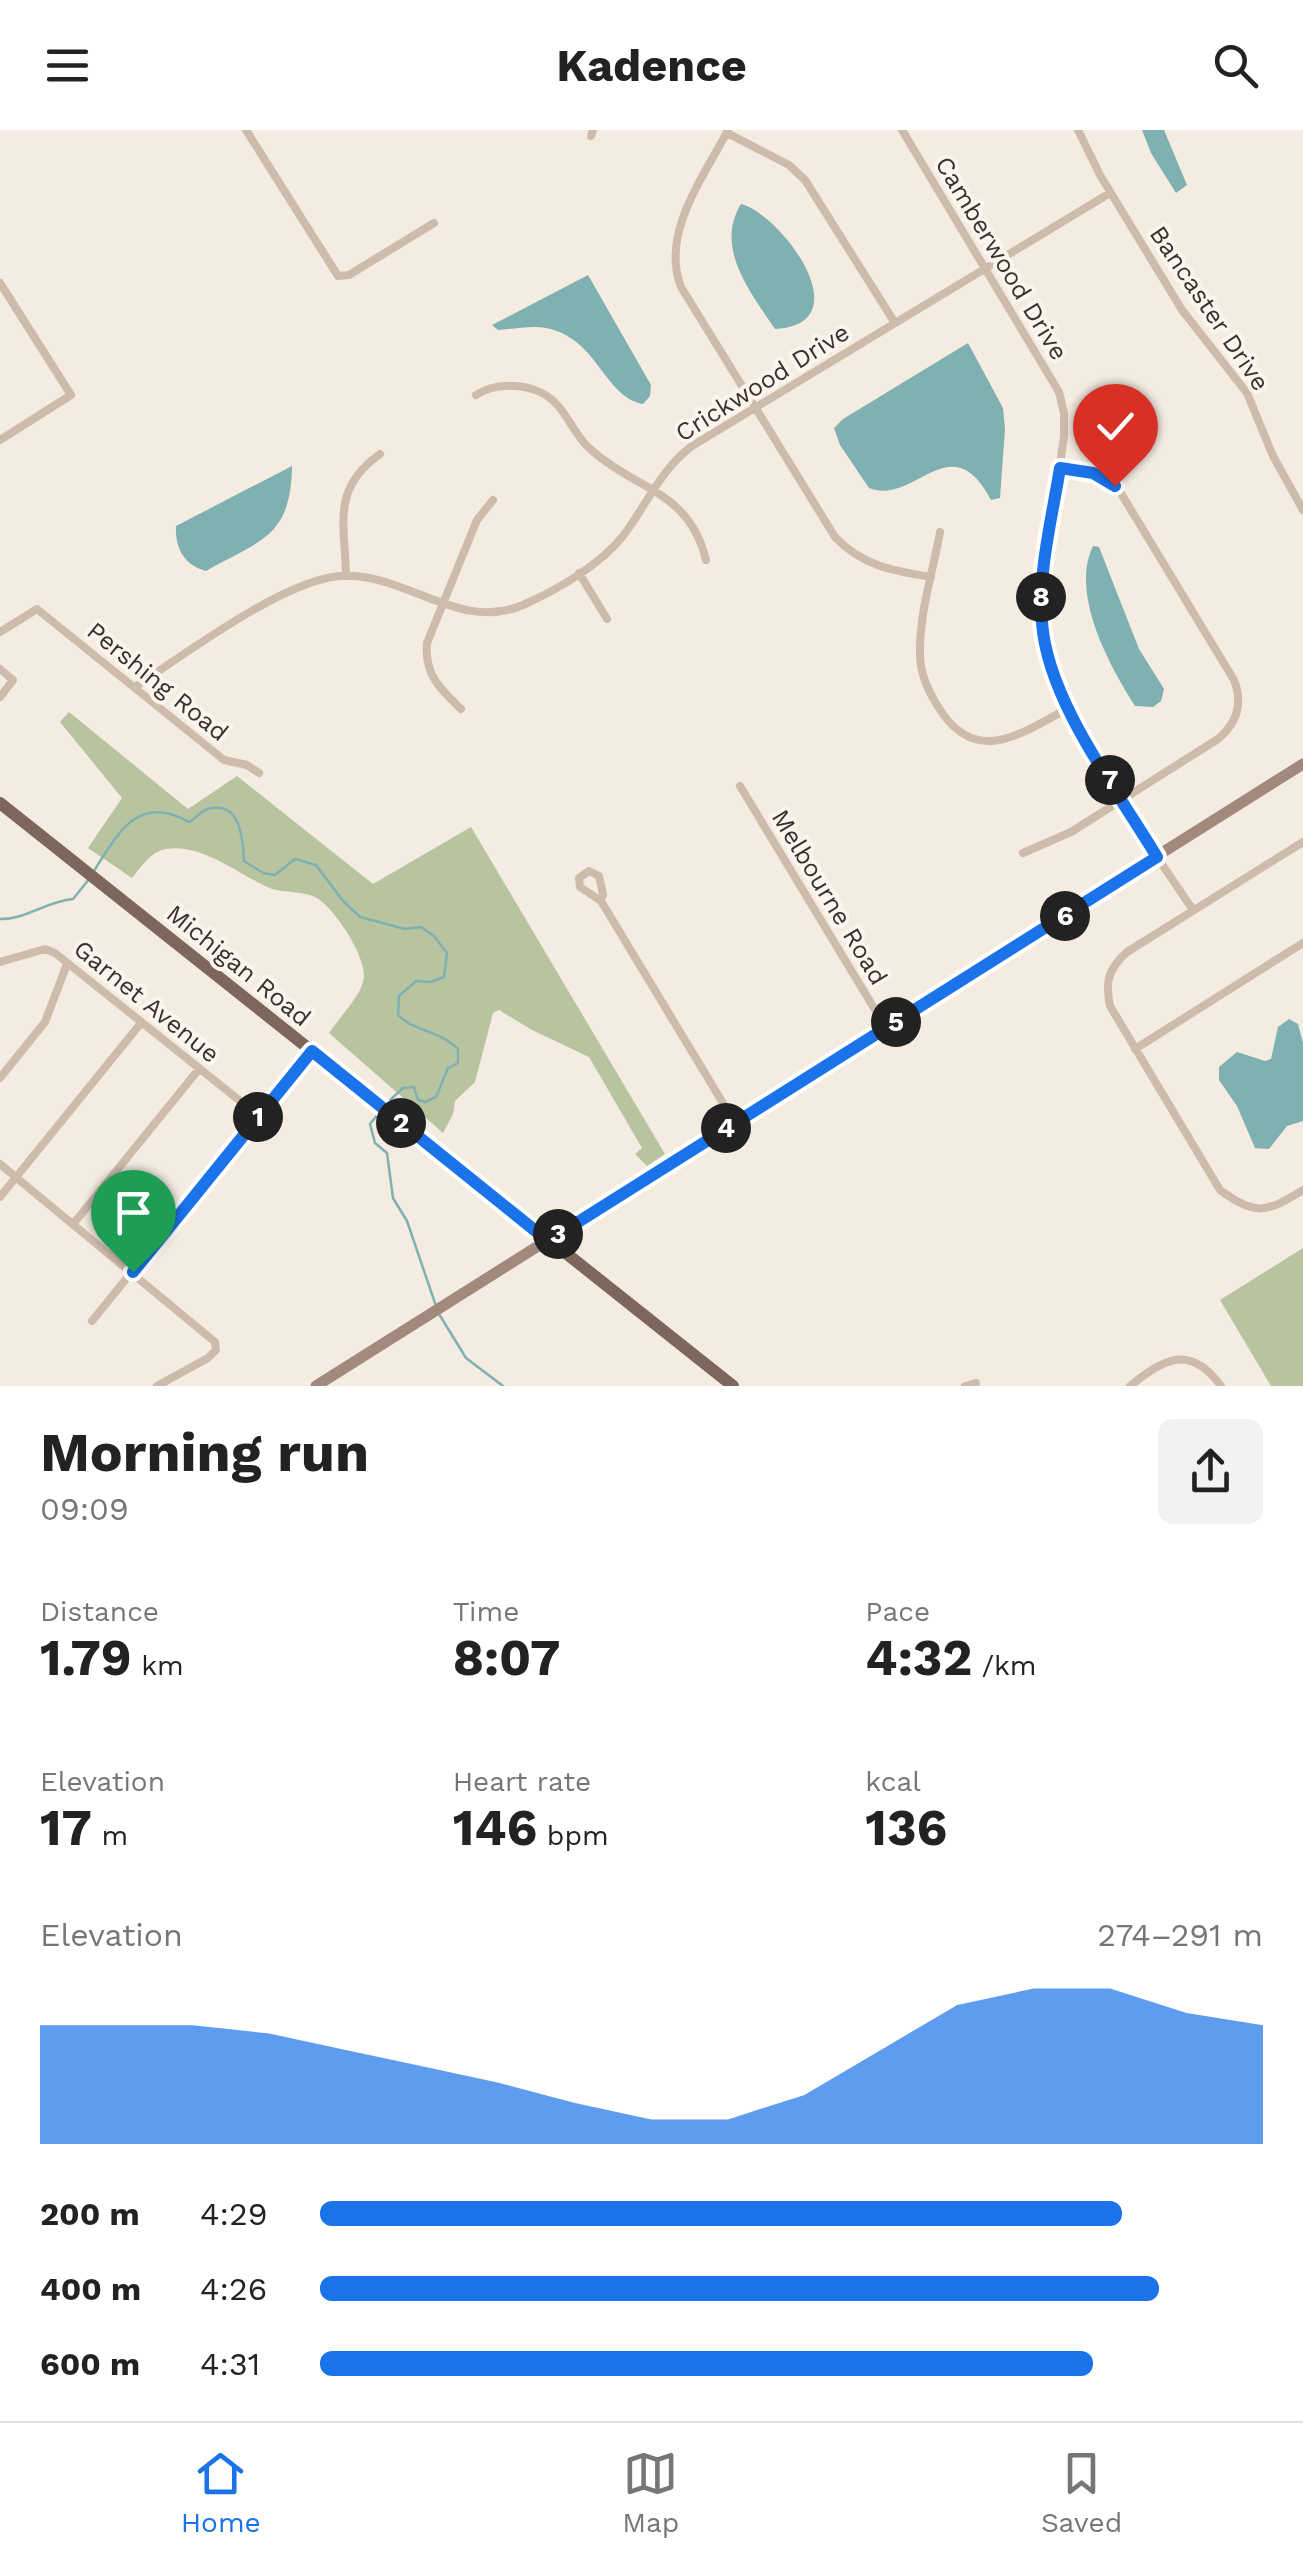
<!DOCTYPE html>
<meta charset="utf-8">
<style>
:root{--surface:#fff;--page:#f2f2f2;--text:#222;--muted:#767676;--line:#e0e0e0;--accent:#1a73e8}
body{margin:0;font-family:"Work Sans",sans-serif;background:var(--page);color:var(--text);height:100vh;display:flex;flex-direction:column;font-size:38px;white-space:nowrap}
*{box-sizing:border-box;margin:0}
p{font-size:32px;color:var(--muted)}
.icon{flex:none;width:55px;height:55px;fill:none;stroke:currentColor;stroke-width:2;stroke-linecap:round;stroke-linejoin:round}
.map{position:relative;height:1256px;overflow:hidden}
.panel{display:flex;flex-direction:column;background:var(--surface);flex:1}
.panel>*{flex:none}
.pin{position:absolute;display:grid;place-items:center;width:85px;height:85px;color:#fff;margin:-102px -42px;border-radius:50% 50% 50% 0;rotate:-45deg;box-shadow:0 0 10px #0007}
.pin .icon{rotate:45deg}
.km{position:absolute;width:50px;height:50px;margin:-25px;border-radius:50%;background:#222;color:#fff;font-size:28px;line-height:50px;text-align:center}
.round{display:grid;place-items:center;flex:none;width:105px;height:105px;border-radius:15px;background:var(--page)}
.overview{display:flex;align-items:center;justify-content:space-between;height:170px;padding:0 40px}
h1{font-size:55px;font-weight:700;line-height:75px}
.metrics{display:grid;grid-template-columns:repeat(3,1fr);gap:15px;height:170px;padding:10px 40px}
.metrics div{display:grid;align-content:center}
.metrics b{font-size:50px;font-weight:700}
.metrics small{font-size:28px;font-weight:400}
.metrics p{font-size:28px}
.chart{height:280px;padding:20px 40px}
.chart p{display:flex;justify-content:space-between}
.chart svg{width:100%;height:180px;margin-top:10px;fill:var(--accent);opacity:.7}
ul{padding:0 40px;list-style:none;font-size:32px}
li{display:grid;grid-template-columns:160px 120px 1fr;align-items:center;height:75px}
li i{height:25px;border-radius:12px;background:var(--accent)}
header{display:flex;justify-content:space-between;align-items:center;height:130px;padding:0 40px;background:var(--surface);font-size:45px;font-weight:700}
.tab-bar{display:flex;justify-content:space-around;align-items:center;height:140px;border-top:2px solid var(--line);background:var(--surface);font-size:28px;color:var(--muted)}
.tab-bar a{display:grid;justify-items:center;gap:5px}
.tab-bar .selected{color:var(--accent)}
.map>svg:first-child{display:block}
.green{fill:#b8c4a0}
.water{fill:#7fb0b2}
.lines{fill:none;stroke-linecap:round;stroke-linejoin:round}
.stream{stroke:#7fb0b2;stroke-width:2.5}
.street{stroke:#cdbbac;stroke-width:8}
.secondary{stroke:#a18a7d;stroke-width:11}
.primary{stroke:#7d675c;stroke-width:12}
.route-casing{stroke:#fff;stroke-width:20}
.route{stroke:#1a73e8;stroke-width:12}
.labels{text-anchor:middle;stroke-width:8;stroke-linejoin:round;paint-order:stroke}
.street-label{font-size:25px;fill:#3b302b;stroke:#fbf5ee}
</style>
<header><svg class="icon" aria-label="menu" viewBox="0 0 24 24"><path d="M4 6h16M4 12h16M4 18h16"/></svg>Kadence<svg class="icon" aria-label="search" viewBox="0 0 24 24"><circle cx="10" cy="10" r="6"/><path d="M15 15l6 6"/></svg></header>
<div class="map">
<svg width="1303" height="1256" viewBox="0 0 1303 1256">
<rect width="100%" height="100%" fill="#f4ebe1"/>
<path class="green" d="M69 582 188 679 237 646 373 754 471 697 665 1024 647 1036 635 1024 642 1018 589 927 532 900 499 880 493 883 475 952 455 971 453 984 443 1003 329 903C339 888 358 869 363 852 370 831 335 779 317 768 303 760 280 764 265 756 236 742 200 713 166 719 150 722 142 736 132 748L88 718 122 668 60 592Z
M1303 1118V1256H1271L1220 1170Z"/>
<path class="water" d="M1142 0H1164L1187 55 1176 63 1151 23Z
M741 74C781 84 863 194 775 199 751 163 714 118 741 74Z
M588 145 651 255 650 266 643 274C604 267 598 208 546 198 531 195 513 199 498 200L492 195Z
M968 213 1003 278 1005 299 1000 368 991 370C951 293 915 376 869 358L840 315 834 298 843 289Z
M292 336C291 407 261 410 206 441 184 435 175 418 176 396Z
M1093 416 1099 417 1139 519 1164 559 1161 571 1153 577 1135 576C1109 535 1070 464 1093 416Z
M1289 889 1298 894 1303 913V991L1287 996 1269 1019 1255 1018 1237 976 1219 950V937L1237 922 1265 931 1271 929 1278 897Z"/>
<g class="lines">
<path class="stream" d="M94 741C118 703 138 663 189 692 195 689 202 680 208 679 241 670 243 710 244 731L263 743 275 745 295 729 316 735 343 771 360 787 405 799 421 797 434 806 447 823 444 847 430 852 416 851 399 866 398 885C415 902 439 900 458 919V933L448 938 436 967 425 972 418 970 414 957 403 958 387 973
M0 789C25 790 47 771 73 769L90 748
M379 983 370 994 375 1013 387 1023 393 1068 407 1091 436 1176
M439 1184 466 1228 503 1256"/>
<path class="street" d="M246 0 338 146 349 145 434 93
M728 0C704 47 660 103 681 157L835 407C862 436 894 441 931 447
M902 0 1059 262 1064 283V307L1042 455V500L1049 534 1068 578 1157 727 1193 780
M1078 0 1100 45 1182 180 1247 263 1273 326 1303 380
M727 3 789 35 805 50 895 193
M591 6 593 0
M0 153 71 265 0 310
M476 265C494 253 522 253 542 263 565 275 570 299 587 316 633 360 689 359 706 430
M940 402C933 441 919 484 920 524 920 543 927 559 937 575 974 637 1018 606 1068 578
M579 443 607 489
M346 446C345 393 331 359 380 324
M0 502 37 479 224 630 247 635 259 643
M0 539 13 550 0 567
M135 557C185 524 284 450 340 446 405 441 458 503 523 475 557 460 600 435 623 406 646 376 660 340 692 316L1110 63
M461 579C440 559 424 544 427 513L477 390 493 370
M740 656 886 898
M1303 712 1127 822C1108 839 1105 852 1110 876L1220 1060C1256 1086 1266 1083 1303 1060
M1023 723 1071 702 1218 609C1237 593 1243 573 1234 550L1119 360 1096 344 1060 338
M601 771 580 757 579 748 589 741 599 746 603 764 601 771 735 993
M0 832 45 819 55 823 259 986
M1135 919 1303 813
M0 948 45 892 67 834
M0 1034 215 1212 216 1220 208 1228 157 1256
M0 1067 141 893
M74 1093 199 939
M92 1191 311 921
M965 1256 976 1253
M1130 1256C1165 1228 1190 1214 1221 1256"/>
<path class="secondary" d="M316 1256 1303 634"/>
<path class="primary" d="M0 673 733 1256"/>
</g>
<g class="lines">
<defs>
<path id="route" d="M133 1142 312 921 548 1111 1157 727C1117 660 1047 570 1042 492 1038 441 1052 388 1060 338L1093 343 1115 356"/>
</defs>
<use href="#route" class="route-casing"/>
<use href="#route" class="route"/>
</g>
<g class="labels">
<g class="street-label">
<text transform="translate(1002 128) rotate(59)" y="9">Camberwood Drive</text>
<text transform="translate(1210 178) rotate(56)" y="9">Bancaster Drive</text>
<text transform="translate(762 252) rotate(-32)" y="9">Crickwood Drive</text>
<text transform="translate(158 551) rotate(39)" y="9">Pershing Road</text>
<text transform="translate(830 767) rotate(59)" y="9">Melbourne Road</text>
<text transform="translate(239 835) rotate(39)" y="9">Michigan Road</text>
<text transform="translate(147 871) rotate(39)" y="9">Garnet Avenue</text>
</g>
</g>
</svg>
<div class="pin" style="left:133px;top:1142px;background:#1e9e55"><svg class="icon" aria-label="arrive" viewBox="0 0 24 24"><path d="M6 21V4h12l-3 4 3 4H6"/></svg></div>
<div class="pin" style="left:1115px;top:356px;background:#d93025"><svg class="icon" aria-label="check" viewBox="0 0 24 24"><path d="M5 12l5 5 9-10"/></svg></div>
<b class="km" style="left:258px;top:987px">1</b>
<b class="km" style="left:401px;top:993px">2</b>
<b class="km" style="left:558px;top:1104px">3</b>
<b class="km" style="left:726px;top:998px">4</b>
<b class="km" style="left:896px;top:892px">5</b>
<b class="km" style="left:1065px;top:786px">6</b>
<b class="km" style="left:1110px;top:650px">7</b>
<b class="km" style="left:1041px;top:467px">8</b>
</div>
<section class="panel">
<div class="overview"><div><h1>Morning run</h1><p>09:09</p></div><a class="round"><svg class="icon" aria-label="share" viewBox="0 0 24 24"><path d="M12 15V3M7 8l5-5 5 5M5 13v7h14v-7"/></svg></a></div>
<div class="metrics">
<div><p>Distance</p><b>1.79<small> km</small></b></div>
<div><p>Time</p><b>8:07</b></div>
<div><p>Pace</p><b>4:32<small> /km</small></b></div>
</div>
<div class="metrics">
<div><p>Elevation</p><b>17<small> m</small></b></div>
<div><p>Heart rate</p><b>146<small> bpm</small></b></div>
<div><p>kcal</p><b>136</b></div>
</div>
<div class="chart"><p><span>Elevation</span>274–291 m</p>
<svg viewBox="0 0 160 44" preserveAspectRatio="none"><path d="M0 44V15L10 15L20 15L30 17L40 21L50 25L60 29L70 34L80 38L90 38L100 32L110 21L120 10L130 6L140 6L150 12L160 15V44z"/></svg>
</div>
<ul>
<li><b>200 m</b>4:29<i style="width:85%"></i></li>
<li><b>400 m</b>4:26<i style="width:89%"></i></li>
<li><b>600 m</b>4:31<i style="width:82%"></i></li>
</ul>
</section>
<nav class="tab-bar">
<a class="selected"><svg class="icon" aria-label="home" viewBox="0 0 24 24"><path d="M3 11l9-7 9 7M6 9v11h12V9"/></svg>Home</a>
<a><svg class="icon" aria-label="map" viewBox="0 0 24 24"><path d="M3 6l6-2 6 2 6-2v14l-6 2-6-2-6 2zM9 4v14M15 6v14"/></svg>Map</a>
<a><svg class="icon" aria-label="saved" viewBox="0 0 24 24"><path d="M7 4h10v16l-5-4-5 4z"/></svg>Saved</a>
</nav>
